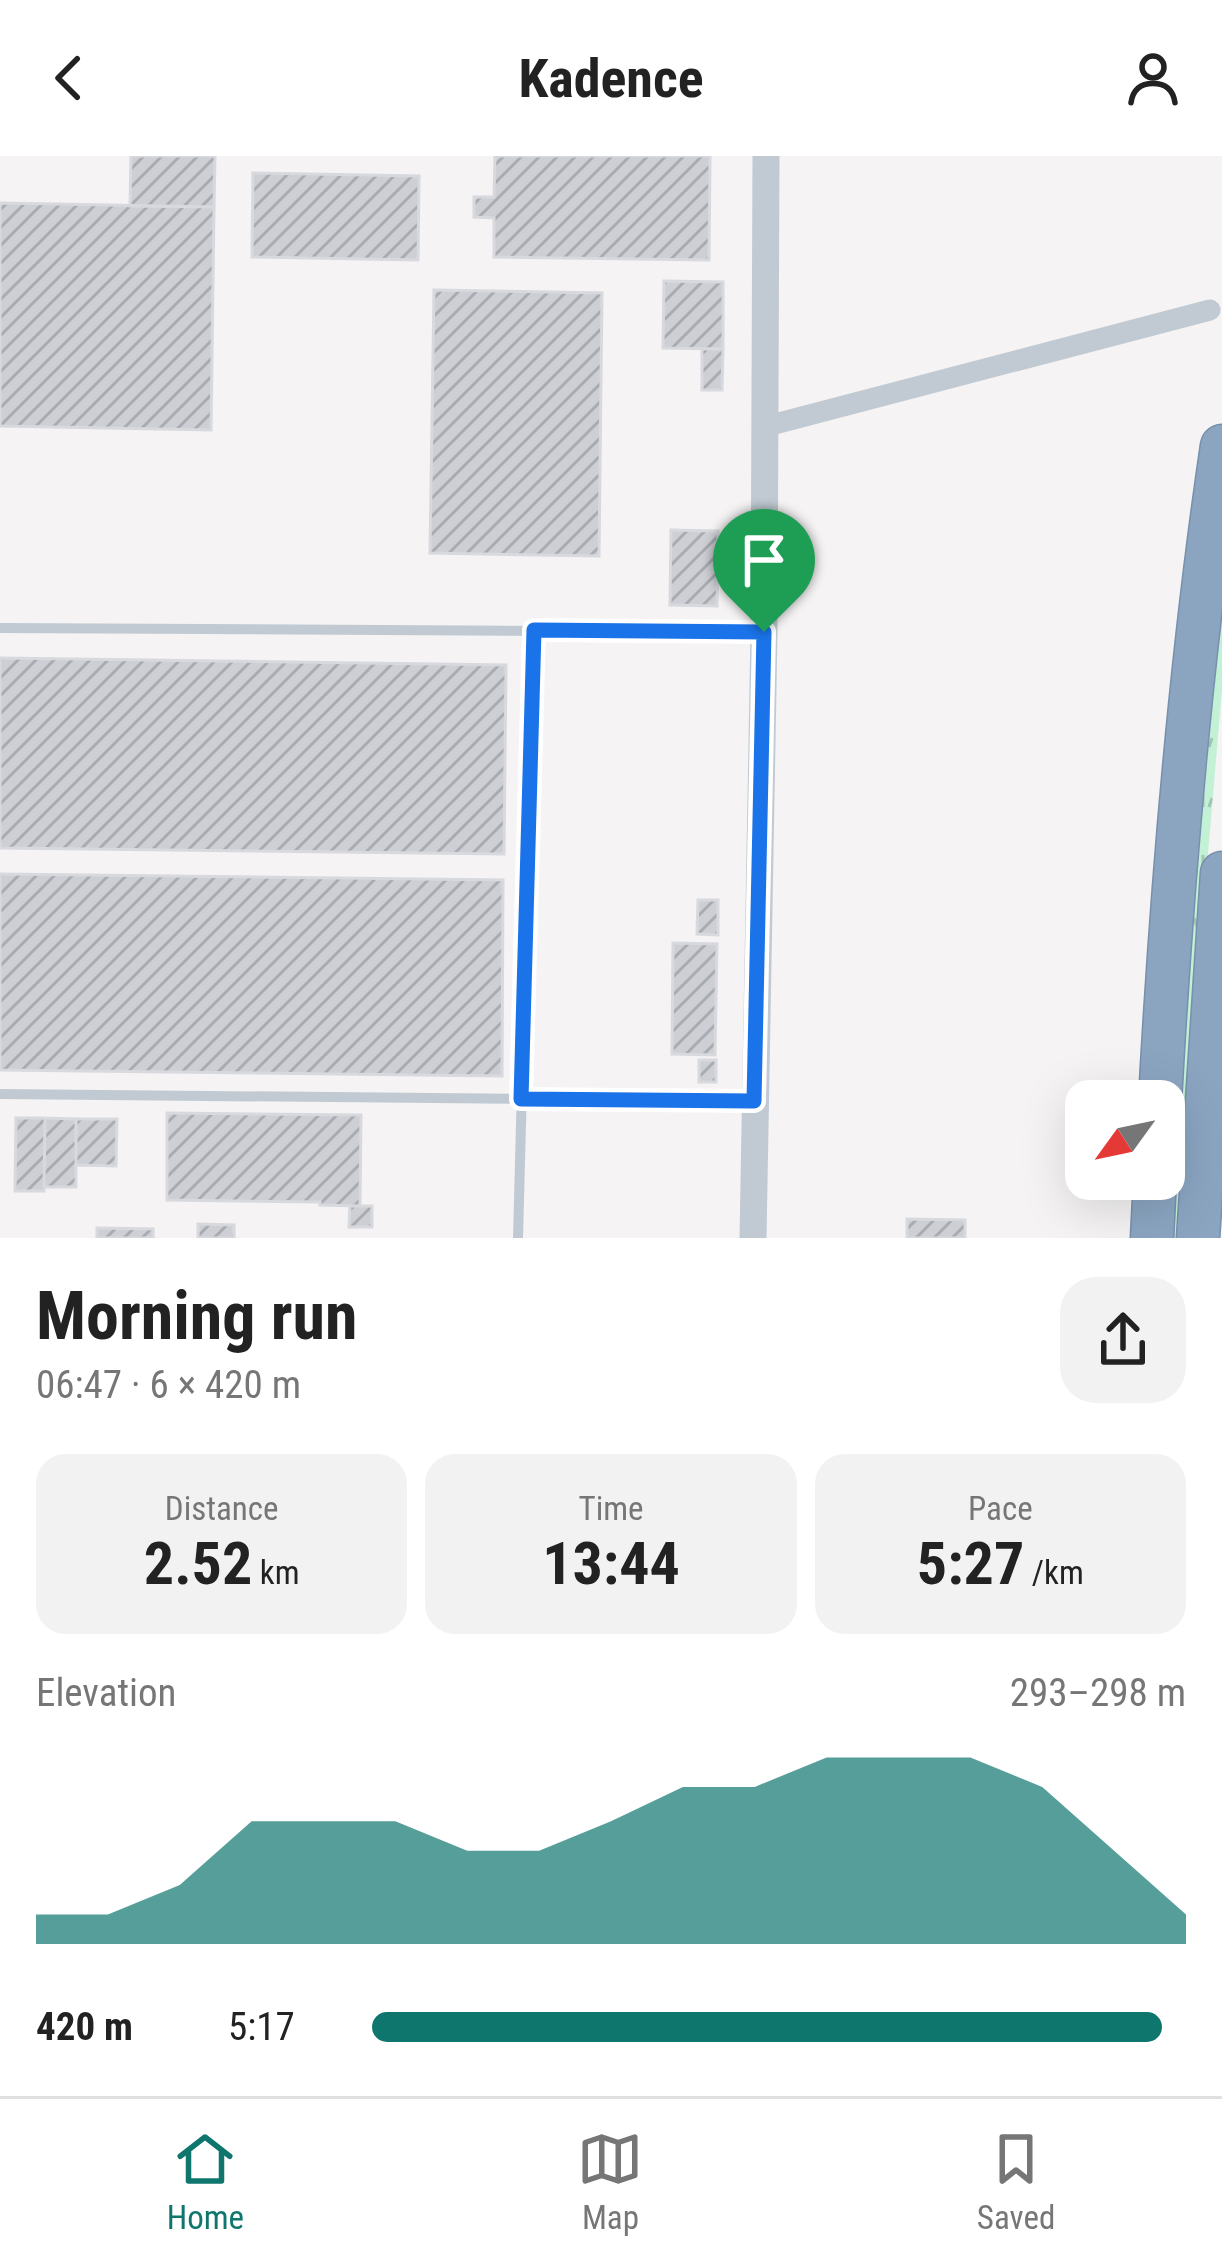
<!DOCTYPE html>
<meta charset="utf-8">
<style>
:root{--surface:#fff;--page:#f2f2f2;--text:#222;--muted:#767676;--line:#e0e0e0;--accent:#0f766e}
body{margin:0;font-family:"Roboto Condensed",sans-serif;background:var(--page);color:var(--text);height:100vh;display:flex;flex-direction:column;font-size:45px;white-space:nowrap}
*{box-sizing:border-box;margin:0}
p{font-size:39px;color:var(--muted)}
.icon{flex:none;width:66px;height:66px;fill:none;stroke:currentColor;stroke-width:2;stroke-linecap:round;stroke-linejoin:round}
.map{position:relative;height:1082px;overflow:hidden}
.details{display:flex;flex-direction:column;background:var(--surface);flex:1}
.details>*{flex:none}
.needle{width:78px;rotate:237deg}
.tools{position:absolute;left:1065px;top:924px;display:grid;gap:24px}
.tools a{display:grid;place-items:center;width:120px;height:120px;border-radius:24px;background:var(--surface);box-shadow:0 12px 48px #0002;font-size:60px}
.pin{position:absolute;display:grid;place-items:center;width:102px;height:102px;color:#fff;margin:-123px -51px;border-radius:50% 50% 50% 0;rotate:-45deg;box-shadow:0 0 12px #0007}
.pin .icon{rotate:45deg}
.round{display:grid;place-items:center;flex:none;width:126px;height:126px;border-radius:36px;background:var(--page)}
.head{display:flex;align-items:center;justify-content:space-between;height:204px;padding:0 36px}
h1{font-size:66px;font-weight:700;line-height:90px}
.metrics{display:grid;grid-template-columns:repeat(3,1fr);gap:18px;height:204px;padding:12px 36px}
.metrics div{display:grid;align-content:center;border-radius:30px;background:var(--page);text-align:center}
.metrics b{font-size:60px;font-weight:700}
.metrics small{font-size:33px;font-weight:400}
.metrics p{font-size:33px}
.chart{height:336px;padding:24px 36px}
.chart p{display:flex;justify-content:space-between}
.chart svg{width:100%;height:216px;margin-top:12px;fill:var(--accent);opacity:.7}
ul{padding:0 36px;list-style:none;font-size:39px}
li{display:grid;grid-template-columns:192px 144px 1fr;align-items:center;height:90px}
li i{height:30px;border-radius:15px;background:var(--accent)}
header{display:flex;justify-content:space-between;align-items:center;height:156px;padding:0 36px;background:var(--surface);font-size:54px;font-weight:700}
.dock{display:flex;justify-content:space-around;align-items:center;height:168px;border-top:3px solid var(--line);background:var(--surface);font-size:33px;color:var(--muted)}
.dock a{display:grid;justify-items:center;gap:6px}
.dock .selected{color:var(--accent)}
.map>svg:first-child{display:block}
.grass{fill:url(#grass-tufts)}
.building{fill:url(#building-hatch);stroke:#d7d9de;stroke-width:3}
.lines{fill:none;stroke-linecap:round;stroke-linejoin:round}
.motorway-casing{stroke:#7690ad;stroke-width:45}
.service{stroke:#c1cad2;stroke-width:10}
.minor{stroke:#c1cad2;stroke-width:21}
.tertiary{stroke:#c1cad2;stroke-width:27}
.motorway{stroke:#8ba5c1;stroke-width:42}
.route-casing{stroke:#fff;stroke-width:24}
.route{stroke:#1a73e8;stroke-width:15}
</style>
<header><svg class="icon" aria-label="back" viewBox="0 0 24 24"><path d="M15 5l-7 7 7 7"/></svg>Kadence<svg class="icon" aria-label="person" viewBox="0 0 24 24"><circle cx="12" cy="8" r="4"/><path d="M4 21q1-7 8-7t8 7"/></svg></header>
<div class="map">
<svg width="1222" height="1082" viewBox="0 0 1222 1082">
<defs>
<pattern id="grass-tufts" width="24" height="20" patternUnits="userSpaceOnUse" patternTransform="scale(3)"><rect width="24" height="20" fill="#c3f1d5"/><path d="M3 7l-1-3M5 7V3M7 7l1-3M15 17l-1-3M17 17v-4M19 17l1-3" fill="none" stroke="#a0c6b0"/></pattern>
<pattern id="building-hatch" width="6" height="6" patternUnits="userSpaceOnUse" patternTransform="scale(3)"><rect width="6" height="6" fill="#cdcfd5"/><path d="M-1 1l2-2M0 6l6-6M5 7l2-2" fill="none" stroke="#a8abb0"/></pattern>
</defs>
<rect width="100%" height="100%" fill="#f5f3f3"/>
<path class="grass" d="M1222 398V533L1185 970 1180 1082H1167L1186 757Z"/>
<path class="building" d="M131 0H215L214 51 130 50Z
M495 0H710L709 104 494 101V62L474 61V41H494Z
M253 17 419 20 418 104 252 101Z
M0 47 214 51 211 274 0 270Z
M664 125 723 126V193L663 192Z
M434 134 602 137 599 400 430 397Z
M702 193H723L722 234H702Z
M671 374 718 375 717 450 670 449Z
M0 502 506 509 504 698 0 692Z
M0 718 503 724 502 920 0 914Z
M698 744H718V779L697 778Z
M673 787 717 788 715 899 672 898Z
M699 904H716V926H699Z
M167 957 361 959 360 1050 320 1049V1046L167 1044Z
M16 962H45L44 1035H15Z
M45 962 76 963V1031H44Z
M76 963H117L116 1010 76 1009Z
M350 1050H372V1071H349Z
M907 1063 965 1064V1082H907Z
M198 1068 234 1069V1082H198Z
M97 1072 153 1073V1082H97Z"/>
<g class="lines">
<defs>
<path id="motorway" d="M1160 945C1172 726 1190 507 1222 290
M1152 1082 1155 1023
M1198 1082 1222 717"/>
</defs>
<use href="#motorway" class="motorway-casing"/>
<path class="service" d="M0 472 764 476
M0 938 754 945
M518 1082 534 474"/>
<path class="minor" d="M763 271 1210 154"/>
<path class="tertiary" d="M753 1082 764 476 766 0"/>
<use href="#motorway" class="motorway"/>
</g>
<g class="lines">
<defs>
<path id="route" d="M534 474 764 476 754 945 521 943Z"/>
</defs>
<use href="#route" class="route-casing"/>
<use href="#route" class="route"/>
</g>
</svg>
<div class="tools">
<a><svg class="needle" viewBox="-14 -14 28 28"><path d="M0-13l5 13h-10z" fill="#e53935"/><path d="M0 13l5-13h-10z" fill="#767676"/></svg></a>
</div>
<div class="pin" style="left:764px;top:476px;background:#1e9e55"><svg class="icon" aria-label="arrive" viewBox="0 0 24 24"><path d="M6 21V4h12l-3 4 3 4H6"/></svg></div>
</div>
<section class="details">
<div class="head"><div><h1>Morning run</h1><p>06:47 · 6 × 420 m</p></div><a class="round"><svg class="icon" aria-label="share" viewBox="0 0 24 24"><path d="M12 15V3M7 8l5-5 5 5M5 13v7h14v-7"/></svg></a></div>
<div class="metrics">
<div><p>Distance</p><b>2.52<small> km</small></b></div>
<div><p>Time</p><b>13:44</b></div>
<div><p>Pace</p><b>5:27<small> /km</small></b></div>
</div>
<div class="chart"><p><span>Elevation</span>293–298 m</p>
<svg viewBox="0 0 160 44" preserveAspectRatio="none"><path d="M0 44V38L10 38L20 32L30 19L40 19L50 19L60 25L70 25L80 19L90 12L100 12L110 6L120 6L130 6L140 12L150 25L160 38V44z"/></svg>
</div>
<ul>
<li><b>420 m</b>5:17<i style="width:97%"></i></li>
</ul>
</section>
<nav class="dock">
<a class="selected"><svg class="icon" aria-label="home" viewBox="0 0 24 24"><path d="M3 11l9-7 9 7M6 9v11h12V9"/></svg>Home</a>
<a><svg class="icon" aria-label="map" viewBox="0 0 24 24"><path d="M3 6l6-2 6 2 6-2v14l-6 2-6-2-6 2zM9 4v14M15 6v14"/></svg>Map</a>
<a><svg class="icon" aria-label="saved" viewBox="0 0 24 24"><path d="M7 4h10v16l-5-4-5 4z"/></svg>Saved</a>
</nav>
